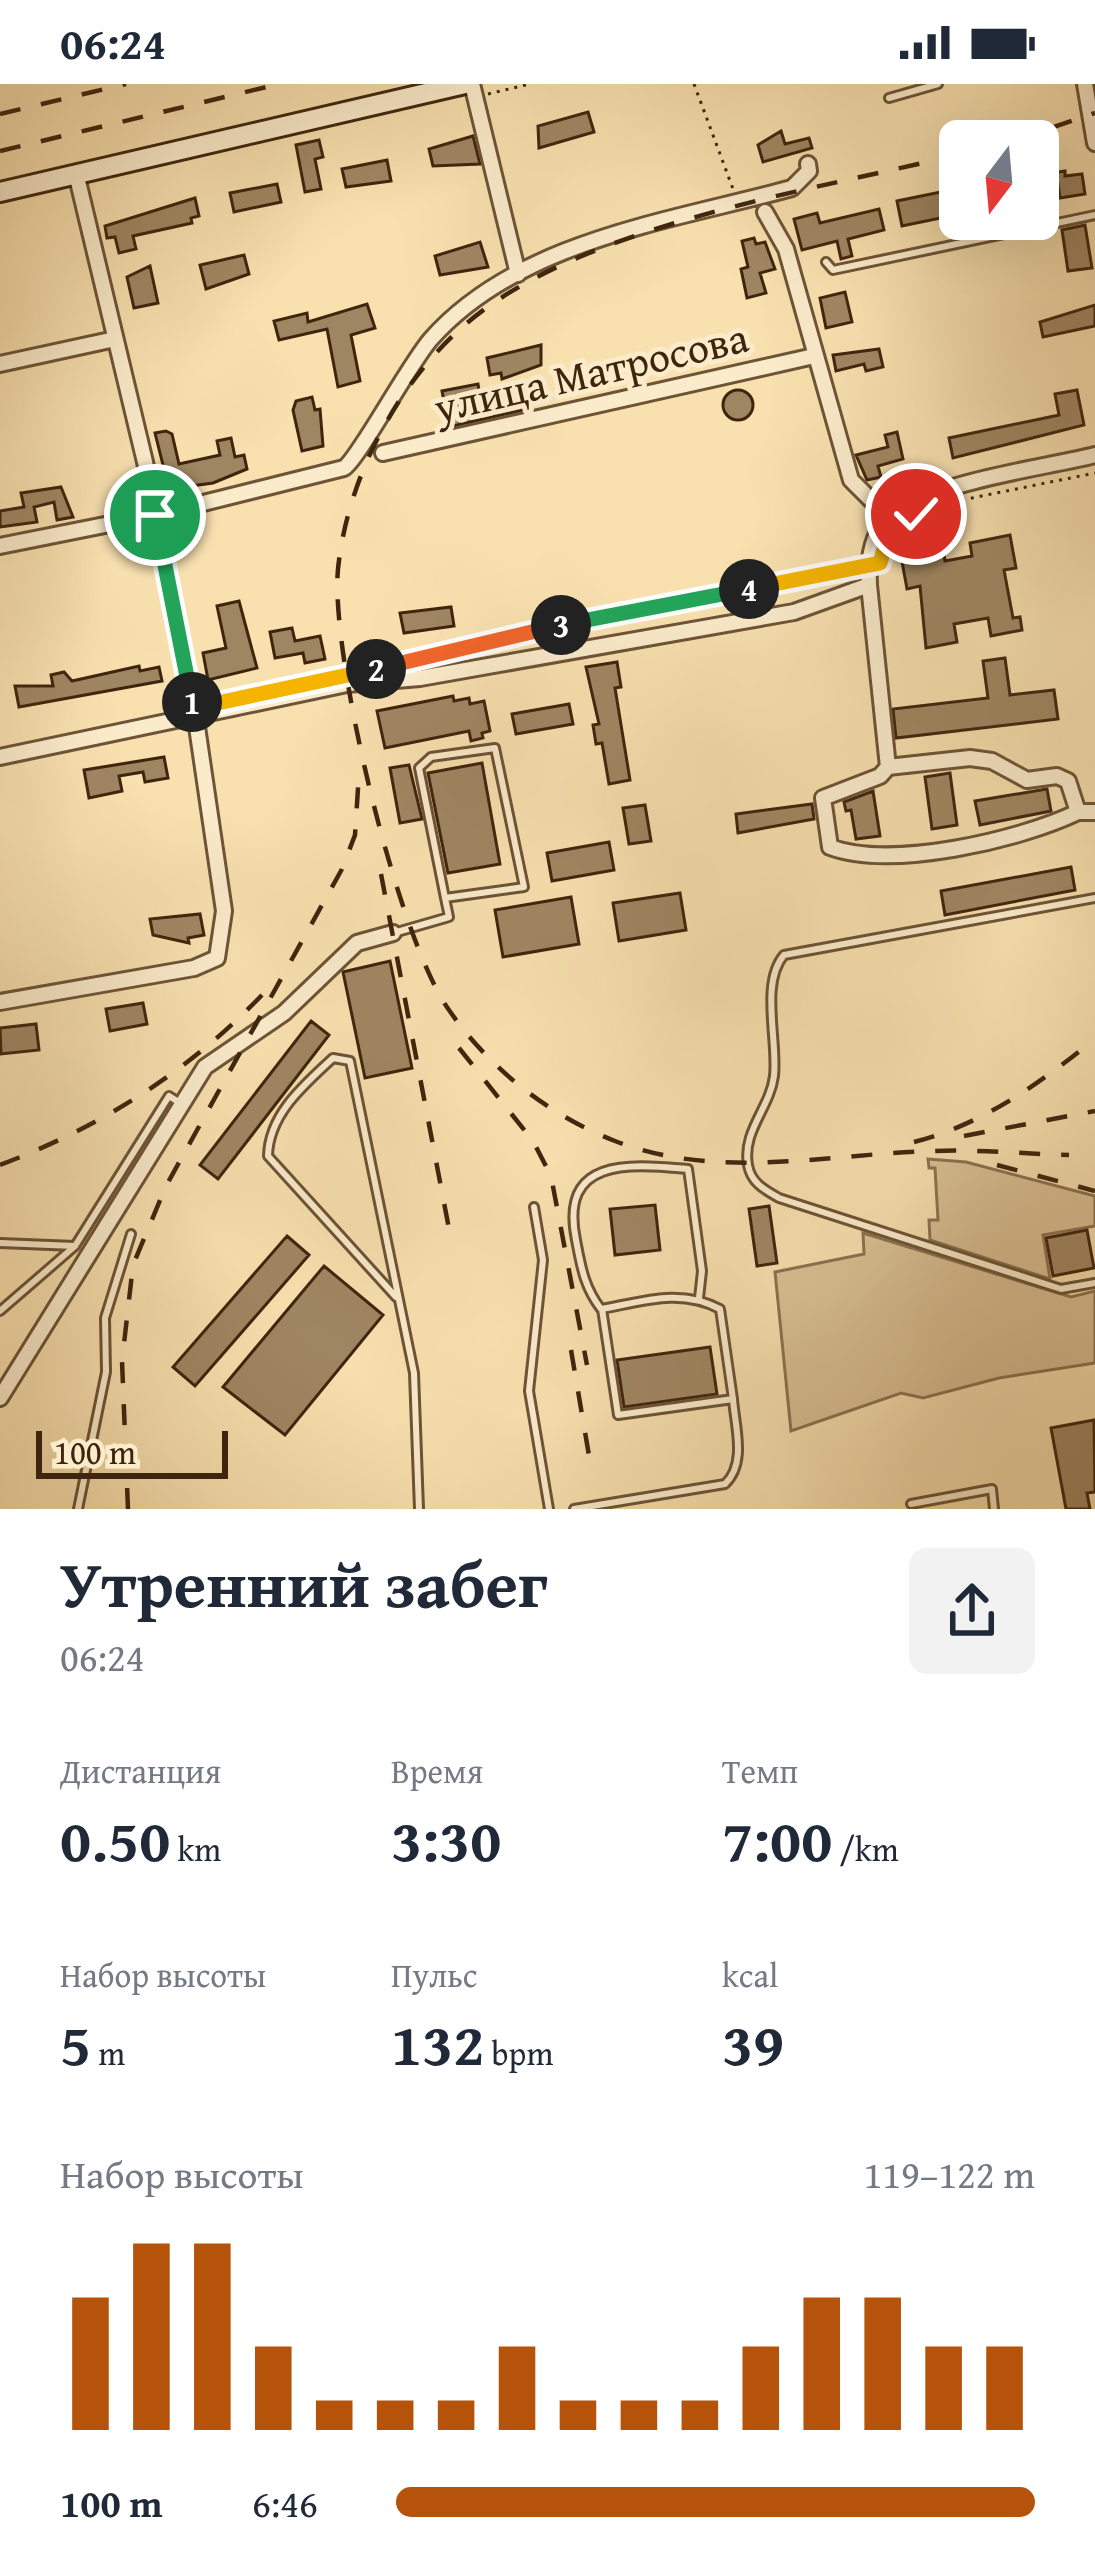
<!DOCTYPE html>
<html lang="ru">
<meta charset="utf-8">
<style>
:root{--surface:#fff;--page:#f2f2f3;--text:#1f2937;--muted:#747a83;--accent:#b45309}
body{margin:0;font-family:"Gentium Book Plus",serif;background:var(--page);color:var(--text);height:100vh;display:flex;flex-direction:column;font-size:45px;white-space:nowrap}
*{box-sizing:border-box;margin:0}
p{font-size:39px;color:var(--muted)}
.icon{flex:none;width:66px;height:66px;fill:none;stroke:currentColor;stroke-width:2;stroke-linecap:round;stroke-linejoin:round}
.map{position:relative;height:1425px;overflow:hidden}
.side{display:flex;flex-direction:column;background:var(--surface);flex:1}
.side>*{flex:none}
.needle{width:78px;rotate:196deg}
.buttons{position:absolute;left:939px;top:36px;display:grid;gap:24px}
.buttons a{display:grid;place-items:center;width:120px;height:120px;border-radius:18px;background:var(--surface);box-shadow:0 12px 48px #0002;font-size:60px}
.scale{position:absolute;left:36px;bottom:30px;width:192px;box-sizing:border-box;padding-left:12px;border:6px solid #3f250e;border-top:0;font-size:33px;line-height:42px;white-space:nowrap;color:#3f250e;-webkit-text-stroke:9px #faebcb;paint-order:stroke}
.pin{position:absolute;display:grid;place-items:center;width:102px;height:102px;color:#fff;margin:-51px;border:6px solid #fff;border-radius:50%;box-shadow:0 3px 12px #0007}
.km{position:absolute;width:60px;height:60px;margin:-30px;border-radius:50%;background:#222;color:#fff;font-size:33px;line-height:60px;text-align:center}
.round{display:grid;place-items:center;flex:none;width:126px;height:126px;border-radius:18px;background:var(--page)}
.summary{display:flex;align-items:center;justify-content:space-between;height:204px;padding:0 60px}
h1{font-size:66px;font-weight:800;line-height:90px}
.metrics{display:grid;grid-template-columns:repeat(3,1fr);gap:18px;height:204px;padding:12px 60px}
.metrics div{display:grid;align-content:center}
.metrics b{font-size:60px;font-weight:800}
.metrics small{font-size:33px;font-weight:400}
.metrics p{font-size:33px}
.chart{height:336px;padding:24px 60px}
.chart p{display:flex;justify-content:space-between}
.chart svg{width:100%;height:216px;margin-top:12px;stroke:var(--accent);stroke-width:6}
ul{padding:0 60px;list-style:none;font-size:39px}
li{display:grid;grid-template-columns:192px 144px 1fr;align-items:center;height:90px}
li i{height:30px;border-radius:15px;background:var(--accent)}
.status{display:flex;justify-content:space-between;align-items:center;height:84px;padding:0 60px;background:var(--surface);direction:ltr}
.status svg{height:33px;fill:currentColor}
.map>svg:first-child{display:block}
.green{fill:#d9c094;stroke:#8c7251;stroke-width:3}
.building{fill:#9f8662;stroke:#3f250e;stroke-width:3}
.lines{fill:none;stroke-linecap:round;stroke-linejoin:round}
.service-casing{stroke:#6d5436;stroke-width:12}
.minor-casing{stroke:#6d5436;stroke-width:20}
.secondary-casing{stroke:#3f250e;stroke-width:24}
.path{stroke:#3f250e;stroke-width:3;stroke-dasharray:3 6;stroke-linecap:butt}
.service{stroke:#faebcb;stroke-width:6}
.minor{stroke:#faebcb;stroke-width:14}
.secondary{stroke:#faebcb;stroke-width:18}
.rail{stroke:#3f250e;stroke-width:4.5;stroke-dasharray:21 21;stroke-linecap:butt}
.split-1-casing{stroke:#fff;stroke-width:24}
.split-2-casing{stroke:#fff;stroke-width:24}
.split-3-casing{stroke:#fff;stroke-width:24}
.split-4-casing{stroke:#fff;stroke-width:24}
.split-5-casing{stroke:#fff;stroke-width:24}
.split-1{stroke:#22a559;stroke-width:15}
.split-2{stroke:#f5b400;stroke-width:15}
.split-3{stroke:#f0652b;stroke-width:15}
.split-4{stroke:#22a559;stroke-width:15}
.split-5{stroke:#f5b400;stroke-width:15}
.labels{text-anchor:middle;stroke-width:10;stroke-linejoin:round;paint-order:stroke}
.street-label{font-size:42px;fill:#3f250e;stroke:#faebcb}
</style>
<div class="status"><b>06:24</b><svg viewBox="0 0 49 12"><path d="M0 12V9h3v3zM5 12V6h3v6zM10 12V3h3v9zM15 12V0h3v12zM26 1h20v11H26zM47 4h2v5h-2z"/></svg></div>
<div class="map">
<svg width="1095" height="1425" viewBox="0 0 1095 1425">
<rect width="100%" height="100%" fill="#f8e0af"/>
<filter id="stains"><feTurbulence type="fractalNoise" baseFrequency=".00167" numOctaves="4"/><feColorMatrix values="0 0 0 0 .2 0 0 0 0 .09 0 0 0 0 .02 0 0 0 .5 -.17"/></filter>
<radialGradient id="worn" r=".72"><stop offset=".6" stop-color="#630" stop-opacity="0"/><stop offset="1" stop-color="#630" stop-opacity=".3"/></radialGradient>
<path class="green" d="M928 1075 966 1078 1095 1112V1142L1043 1151 1050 1195 930 1156 929 1136H938L935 1084H929Z
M863 1149 1071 1213 1095 1207V1279L999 1294 923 1314 901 1309 791 1347 775 1188 864 1170Z"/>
<path class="building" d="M588 28 594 48 539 64 538 42Z
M781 47 785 60 809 54 812 64 763 78 758 61Z
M473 52 480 80 433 82 429 65Z
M319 56 323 73 315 75 321 105 305 108 296 61Z
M387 76 391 97 346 103 342 85Z
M1065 87V92L1082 90 1085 110 1060 114 1058 100 1038 102V91Z
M277 100 281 118 234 128 230 109Z
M960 104V130L902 142 897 117Z
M195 114 199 132 191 134 192 139 133 152 136 165 119 169 115 153 107 154 105 142Z
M879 125 884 146 848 155 852 172 841 175 837 157 802 166 794 135 817 129 820 139Z
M1085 141 1092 184 1068 187 1062 146Z
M754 154 756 160 765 158 775 185 760 189 766 209 747 214 741 185 748 183 742 157Z
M480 158 488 183 440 191 435 172Z
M244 171 249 190 206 205 200 181Z
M150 182 158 219 134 224 127 193Z
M845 208 852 238 826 244 820 214Z
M367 220 375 244 351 251 360 297 338 303 327 245 279 256 274 237 307 229 308 238Z
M1095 221V242L1043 253 1040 238Z
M541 261V281L502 295 501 289 490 291 487 274Z
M879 265 883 283 866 287 864 280 836 287 833 271Z
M478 300 481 318 513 311 523 326 449 343 442 307Z
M723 321a15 15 0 1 1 30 0a15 15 0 1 1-30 0Z
M1077 306 1084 341 953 374 949 354 1059 331 1055 310Z
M312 313 315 326 320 325 323 362 302 367 293 326 296 317Z
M166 347 172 350 179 380 220 371 217 357 231 354 235 373 244 371 247 385 213 399 169 405 155 349Z
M897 348 903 375 878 382 881 393 867 396 856 371 888 363 885 351Z
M61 403 73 433 57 436 54 418 34 423 37 438 0 443V427L24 423 21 409Z
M1010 451 1016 484 1004 486 1013 534 1020 533 1022 546 991 552 988 534 954 540 957 558 926 564 920 502 907 505 901 472 943 464 945 477 972 472 970 459Z
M239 517 257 584 208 596 203 569 226 564 217 522Z
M451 523 454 542 404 549 400 529Z
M292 544 295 557 320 552 325 575 305 579 303 569 275 574 270 548Z
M1005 574 1010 611 1054 606 1058 635 896 654 893 625 988 614 983 577Z
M617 578 621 603 615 604 630 696 609 700 602 659 596 660 593 641 599 640 586 583Z
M139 582 140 587 159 583 162 597 19 623 15 602H53L51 591 64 588 72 597Z
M453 612 454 617 469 614 470 620 484 617 490 647 482 649 483 654 471 657 469 647 385 664 377 627Z
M569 620 573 640 516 650 512 630Z
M164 673 168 694 145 698 143 688 119 692 122 707 89 714 84 686Z
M482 679 500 780 448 789 428 689Z
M409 681 422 735 400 739 390 684Z
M950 689 957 741 932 745 925 693Z
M1047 705 1051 727 980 741 975 717Z
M873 707 880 752 856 755 851 726 846 727 844 718Z
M812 720 814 735 738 749 736 730Z
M645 721 651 757 629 760 623 724Z
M609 758 614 786 552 797 547 769Z
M1071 783 1075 806 945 831 941 807Z
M680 809 686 846 619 857 613 819Z
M571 813 579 860 503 873 495 826Z
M200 830 204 851 188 854 189 859 153 851 150 835Z
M390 877 412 984 365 994 343 888Z
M143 919 147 940 110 947 106 925Z
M311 937 329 951 218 1095 200 1081Z
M36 940 39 966 1 970 0 944Z
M655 1121 660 1166 615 1171 610 1125Z
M769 1122 777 1179 757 1182 749 1125Z
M1087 1146 1094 1184 1053 1192 1046 1154Z
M287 1152 309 1171 195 1302 173 1283Z
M324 1182 383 1231 285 1351 223 1303Z
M710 1263 717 1310 624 1323 617 1276Z
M1094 1336 1095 1408 1087 1409 1090 1425H1066L1051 1344Z"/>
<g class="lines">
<defs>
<path id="service" d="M889 14 938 0
M826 178 833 186 1095 131
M1095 814 784 871C760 899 778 957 774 992 770 1024 742 1047 748 1081 751 1099 765 1106 779 1114L1061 1205 1095 1199
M397 848 449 833 445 814 419 684 431 673 495 664 524 803 445 814
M534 1123 543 1176 529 1307 549 1425
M0 1159 75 1162
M396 1213 268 1072C269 1030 304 1001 333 974L350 977 414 1289 419 1425
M601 1225C584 1203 581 1182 576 1156 559 1073 629 1080 688 1085L702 1187 699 1214
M0 1227 75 1162 169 1012 180 1019
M911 1420 992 1405 994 1425
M78 1425 106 1288 105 1234 131 1150
M574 1425 725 1400C747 1379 735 1343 733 1315L618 1331 602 1225C644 1217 681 1204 720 1225L733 1315"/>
<path id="minor" d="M472 0 518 190
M1085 0 1095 59
M765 128 786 165 851 396 889 434
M0 280 115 255
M383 369 814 272
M0 462 155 431 344 384C359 374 409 280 431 255 519 156 672 137 792 104L809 87 808 80
M869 501 888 683 970 674 992 677 1027 696 1057 692 1068 697 1078 728H1095
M0 673 347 600 420 594 794 528 869 501C868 480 870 456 884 439 921 398 1041 385 1095 371
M888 683 880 692 823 714 830 763C891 786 1020 756 1078 728
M0 918 194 884 217 874 224 827 196 636 145 378 76 89
M0 1314 205 983 284 929 357 859 393 849"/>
<path id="secondary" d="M0 108 465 0"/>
</defs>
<use href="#service" class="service-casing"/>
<use href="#minor" class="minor-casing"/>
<use href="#secondary" class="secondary-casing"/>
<path class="path" d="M694 0 733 105
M488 10 530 0
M962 416 1095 389
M383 583 579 536 855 483"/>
<use href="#service" class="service"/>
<use href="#minor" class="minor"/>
<use href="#secondary" class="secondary"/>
<path class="rail" d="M0 30 126 0
M1012 57 1095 29
M0 67 279 0
M960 70C809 108 574 141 459 246 394 305 347 397 338 485 330 572 398 855 449 926 489 984 548 1031 615 1057 719 1097 825 1070 933 1067 978 1065 1024 1070 1069 1071
M381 790 450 1150
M459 964 533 1057 551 1092 587 1281
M964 1052 1095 1027
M914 1058C984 1040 1040 999 1095 955
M0 1081C100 1043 187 989 262 911
M997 1081 1095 1107
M571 1266 592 1389
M128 1425 122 1277 133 1181 166 1102 342 785 355 751 359 689"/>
</g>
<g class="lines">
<defs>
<path id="split-1" d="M155 431 192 618"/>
<path id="split-2" d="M192 618 213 620 376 585"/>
<path id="split-3" d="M376 585 561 541"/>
<path id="split-4" d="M561 541 749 505"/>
<path id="split-5" d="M749 505 880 479 887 455 916 430"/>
</defs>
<use href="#split-1" class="split-1-casing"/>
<use href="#split-2" class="split-2-casing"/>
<use href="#split-3" class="split-3-casing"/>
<use href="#split-4" class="split-4-casing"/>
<use href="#split-5" class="split-5-casing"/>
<use href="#split-1" class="split-1"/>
<use href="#split-2" class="split-2"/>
<use href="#split-3" class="split-3"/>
<use href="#split-4" class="split-4"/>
<use href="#split-5" class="split-5"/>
</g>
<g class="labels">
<g class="street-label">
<text transform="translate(591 288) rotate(-13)" y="15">улица Матросова</text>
</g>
</g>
<rect width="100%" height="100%" filter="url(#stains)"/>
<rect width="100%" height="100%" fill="url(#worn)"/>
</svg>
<div class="buttons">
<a><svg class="needle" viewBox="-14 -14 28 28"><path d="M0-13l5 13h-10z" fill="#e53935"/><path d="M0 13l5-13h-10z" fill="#747a83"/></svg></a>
</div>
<div class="scale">100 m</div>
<div class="pin" style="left:155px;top:431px;background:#1e9e55"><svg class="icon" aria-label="arrive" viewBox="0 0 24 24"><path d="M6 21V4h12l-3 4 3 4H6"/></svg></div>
<div class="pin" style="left:916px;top:430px;background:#d93025"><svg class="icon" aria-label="check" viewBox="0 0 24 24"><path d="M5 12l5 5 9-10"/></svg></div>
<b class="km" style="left:192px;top:618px">1</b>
<b class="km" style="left:376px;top:585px">2</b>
<b class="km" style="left:561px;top:541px">3</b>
<b class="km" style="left:749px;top:505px">4</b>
</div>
<section class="side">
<div class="summary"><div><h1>Утренний забег</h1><p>06:24</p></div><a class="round"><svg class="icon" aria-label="share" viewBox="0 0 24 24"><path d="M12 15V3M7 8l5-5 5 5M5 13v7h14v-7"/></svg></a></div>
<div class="metrics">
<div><p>Дистанция</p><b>0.50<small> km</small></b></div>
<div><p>Время</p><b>3:30</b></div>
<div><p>Темп</p><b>7:00<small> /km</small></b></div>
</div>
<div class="metrics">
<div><p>Набор высоты</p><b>5<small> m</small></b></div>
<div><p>Пульс</p><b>132<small> bpm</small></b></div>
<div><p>kcal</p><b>39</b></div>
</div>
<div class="chart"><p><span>Набор высоты</span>119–122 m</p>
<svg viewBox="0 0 160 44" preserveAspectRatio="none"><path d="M5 44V17M15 44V6M25 44V6M35 44V27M45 44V38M55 44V38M65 44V38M75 44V27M85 44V38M95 44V38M105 44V38M115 44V27M125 44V17M135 44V17M145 44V27M155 44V27"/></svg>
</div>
<ul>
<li><b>100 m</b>6:46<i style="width:100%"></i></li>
</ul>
</section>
